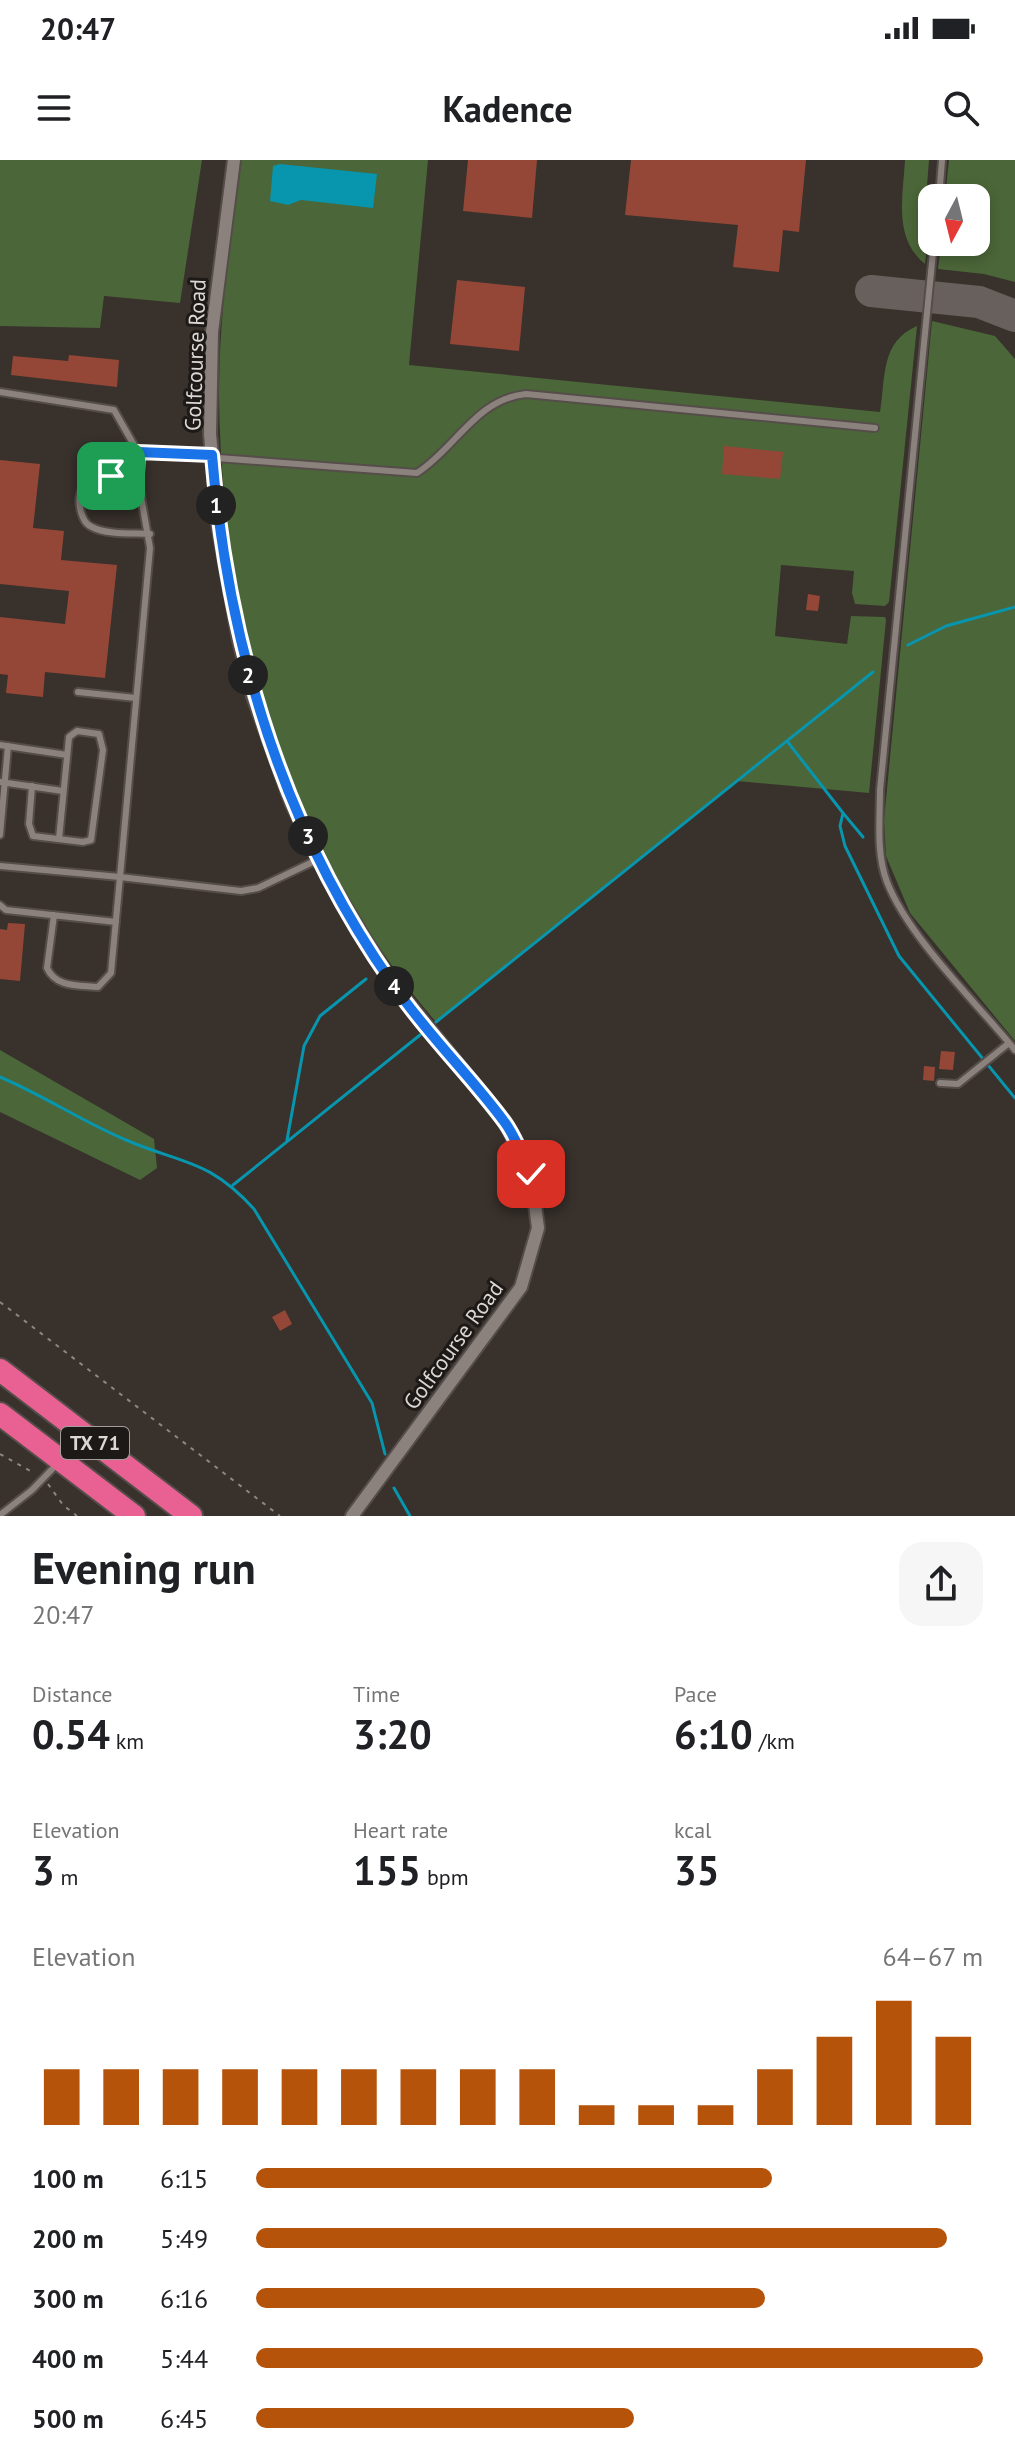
<!DOCTYPE html>
<meta charset="utf-8">
<style>
:root{--surface:#fff;--page:#f6f6f6;--text:#202124;--muted:#757577;--accent:#b45309}
body{margin:0;font-family:"PT Sans",sans-serif;background:var(--page);color:var(--text);height:100vh;display:flex;flex-direction:column;font-size:30px;white-space:nowrap}
*{box-sizing:border-box;margin:0}
p{font-size:26px;color:var(--muted)}
.icon{flex:none;width:44px;height:44px;fill:none;stroke:currentColor;stroke-width:2;stroke-linecap:round;stroke-linejoin:round}
.map{position:relative;height:1356px;overflow:hidden}
.sheet{display:flex;flex-direction:column;background:var(--surface);flex:1}
.sheet>*{flex:none}
.needle{width:52px;rotate:187deg}
.controls{position:absolute;left:918px;top:24px;display:grid;gap:16px}
.controls a{display:grid;place-items:center;width:72px;height:72px;border-radius:16px;background:var(--surface);box-shadow:0 4px 12px #0003;font-size:40px}
.pin{position:absolute;display:grid;place-items:center;width:68px;height:68px;color:#fff;margin:-34px;border-radius:16px;box-shadow:0 4px 12px #0006}
.km{position:absolute;width:40px;height:40px;margin:-20px;border-radius:50%;background:#222;color:#fff;font-size:22px;line-height:40px;text-align:center}
.round{display:grid;place-items:center;flex:none;width:84px;height:84px;border-radius:24px;background:var(--page)}
.overview{display:flex;align-items:center;justify-content:space-between;height:136px;padding:0 32px}
h1{font-size:44px;font-weight:700;line-height:60px}
.figures{display:grid;grid-template-columns:repeat(3,1fr);gap:12px;height:136px;padding:8px 32px}
.figures div{display:grid;align-content:center}
.figures b{font-size:40px;font-weight:700}
.figures small{font-size:22px;font-weight:400}
.figures p{font-size:22px}
.chart{height:224px;padding:16px 32px}
.chart p{display:flex;justify-content:space-between}
.chart svg{width:100%;height:144px;margin-top:8px;stroke:var(--accent);stroke-width:6}
ul{padding:0 32px;list-style:none;font-size:26px}
li{display:grid;grid-template-columns:128px 96px 1fr;align-items:center;height:60px}
li i{height:20px;border-radius:10px;background:var(--accent)}
.status{display:flex;justify-content:space-between;align-items:center;height:56px;padding:0 40px;background:var(--surface);direction:ltr}
.status svg{height:22px;fill:currentColor}
header{display:flex;justify-content:space-between;align-items:center;height:104px;padding:0 32px;background:var(--surface);font-size:36px;font-weight:700}
.map>svg:first-child{display:block}
.green{fill:#4b6638}
.water{fill:#0895ae}
.lines{fill:none;stroke-linecap:round;stroke-linejoin:round}
.stream{stroke:#0895ae;stroke-width:3}
.taxiway{stroke:#67605c;stroke-width:32}
.building{fill:#944737}
.lane-casing{stroke:#554d4a;stroke-width:10}
.street-casing{stroke:#554d4a;stroke-width:16}
.highway-casing{stroke:#554d4a;stroke-width:26}
.path{stroke:#8d8783;stroke-width:2;stroke-dasharray:4 6;stroke-linecap:butt}
.lane{stroke:#8c827d;stroke-width:6}
.street{stroke:#8c827d;stroke-width:12}
.highway{stroke:#e96192;stroke-width:22}
.route-casing{stroke:#fff;stroke-width:16}
.route{stroke:#1a73e8;stroke-width:10}
.labels{text-anchor:middle;stroke-width:6;stroke-linejoin:round;paint-order:stroke}
.shield{fill:#1d1917;stroke:#a39e9b;stroke-width:2}
.shield-label{font-size:20px;font-weight:bold;fill:#dcd7d4}
.street-label{font-size:22px;fill:#dcd7d4;stroke:#1d1917}
</style>
<div class="status"><b>20:47</b><svg viewBox="0 0 49 12"><path d="M0 12V9h3v3zM5 12V6h3v6zM10 12V3h3v9zM15 12V0h3v12zM26 1h20v11H26zM47 4h2v5h-2z"/></svg></div>
<header><svg class="icon" aria-label="menu" viewBox="0 0 24 24"><path d="M4 6h16M4 12h16M4 18h16"/></svg>Kadence<svg class="icon" aria-label="search" viewBox="0 0 24 24"><circle cx="10" cy="10" r="6"/><path d="M15 15l6 6"/></svg></header>
<div class="map">
<svg width="1015" height="1356" viewBox="0 0 1015 1356">
<rect width="100%" height="100%" fill="#38312c"/>
<path class="green" d="M0 0H202L180 143 104 136 100 168 0 166Z
M242 0H428L409 205 880 252C886 217 880 182 917 166L889 442 885 446 855 444 852 433 854 411 781 405 775 476 847 484 851 456 885 457 886 460 869 633 737 621 436 862C288 689 221 460 219 235 219 157 230 77 242 0Z
M905 0H929L925 51 931 52 925 104C893 78 903 37 905 0Z
M949 0H1015V122L984 114 938 109 941 82H976V38H945Z
M932 161 995 176 1015 199V881L910 753 886 696 884 660Z
M0 890 154 979 157 1008 140 1020 0 952Z"/>
<path class="water" d="M280 4 377 14 373 48 301 40 288 45 270 41 273 6Z"/>
<g class="lines">
<path class="stream" d="M908 485 946 466 1015 447
M787 581 843 653 840 666 845 686 899 796 1015 938
M843 653 863 677
M436 862 873 512
M0 917C43 935 83 962 126 980 182 1004 209 999 254 1049L372 1243 385 1294
M287 980 304 886 320 856 366 819
M233 1025 420 875
M394 1328 410 1356"/>
<path class="taxiway" d="M871 131 979 142 1015 156"/>
</g>
<path class="building" d="M468 0H537L532 58 463 51Z
M631 0H806L799 72 783 70 779 112 733 107 738 65 625 55Z
M457 120 525 127 519 191 450 184Z
M69 195 119 200 117 227 11 215 13 196 68 201Z
M724 286 783 292 780 319 722 314Z
M0 300 40 304 33 368 64 371 61 400 117 405 105 518 45 512 43 537 6 533 8 515 0 514V457L65 464 69 431 0 424Z
M808 434 820 436 818 451 806 450Z
M8 763 25 764 20 821 0 819V769L7 770Z
M941 891 955 892 953 910 939 909Z
M924 906 935 907 934 921 923 920Z
M285 1150 292 1164 280 1171 272 1157Z"/>
<g class="lines">
<defs>
<path id="lane" d="M939 38 942 0
M934 82 880 630C880 660 876 693 887 722 909 778 976 842 1015 890
M0 232 114 250 138 292
M137 314C111 316 71 314 81 352 83 358 85 364 92 367 107 375 133 373 150 374
M78 532 136 538
M0 585 67 595
M0 622 63 631
M32 626 29 664 33 676 83 682 91 680 103 590 99 574 77 571 69 577 59 679
M0 675 8 586
M319 699 258 728 241 731 120 717 150 388 137 314 138 292 417 313C456 288 476 239 526 234L875 268
M0 706 120 717 111 813 98 827C79 825 56 828 47 808L54 755
M0 745 6 750 116 762
M940 923 958 924 1009 883
M0 1355 32 1330 58 1303"/>
<path id="street" d="M234 0 212 172 210 274 218 364 239 480 253 536 292 644 331 723 391 822 505 962 531 1014 538 1068 521 1127 352 1356"/>
<path id="highway" d="M0 1210 191 1356
M0 1254 134 1356"/>
</defs>
<use href="#lane" class="lane-casing"/>
<use href="#street" class="street-casing"/>
<use href="#highway" class="highway-casing"/>
<path class="path" d="M0 1142 280 1356
M0 1294 34 1313
M48 1324 63 1345 77 1356"/>
<use href="#lane" class="lane"/>
<use href="#street" class="street"/>
<use href="#highway" class="highway"/>
</g>
<g class="lines">
<defs>
<path id="route" d="M111 316 137 314 138 292 212 295C228 485 282 666 392 823 425 872 468 913 503 960 515 975 522 996 531 1014"/>
</defs>
<use href="#route" class="route-casing"/>
<use href="#route" class="route"/>
</g>
<g class="labels">
<rect class="shield" x="61" y="1267" width="68" height="32" rx="6"/>
<g class="shield-label">
<text x="95" y="1290">TX 71</text>
</g>
<g class="street-label">
<text transform="translate(195 195) rotate(-88)" y="8">Golfcourse Road</text>
<text transform="translate(453 1185) rotate(-54)" y="8">Golfcourse Road</text>
</g>
</g>
</svg>
<div class="controls">
<a><svg class="needle" viewBox="-14 -14 28 28"><path d="M0-13l5 13h-10z" fill="#e53935"/><path d="M0 13l5-13h-10z" fill="#757577"/></svg></a>
</div>
<div class="pin" style="left:111px;top:316px;background:#1e9e55"><svg class="icon" aria-label="arrive" viewBox="0 0 24 24"><path d="M6 21V4h12l-3 4 3 4H6"/></svg></div>
<div class="pin" style="left:531px;top:1014px;background:#d93025"><svg class="icon" aria-label="check" viewBox="0 0 24 24"><path d="M5 12l5 5 9-10"/></svg></div>
<b class="km" style="left:216px;top:345px">1</b>
<b class="km" style="left:248px;top:515px">2</b>
<b class="km" style="left:308px;top:676px">3</b>
<b class="km" style="left:394px;top:826px">4</b>
</div>
<section class="sheet">
<div class="overview"><div><h1>Evening run</h1><p>20:47</p></div><a class="round"><svg class="icon" aria-label="share" viewBox="0 0 24 24"><path d="M12 15V3M7 8l5-5 5 5M5 13v7h14v-7"/></svg></a></div>
<div class="figures">
<div><p>Distance</p><b>0.54<small> km</small></b></div>
<div><p>Time</p><b>3:20</b></div>
<div><p>Pace</p><b>6:10<small> /km</small></b></div>
</div>
<div class="figures">
<div><p>Elevation</p><b>3<small> m</small></b></div>
<div><p>Heart rate</p><b>155<small> bpm</small></b></div>
<div><p>kcal</p><b>35</b></div>
</div>
<div class="chart"><p><span>Elevation</span>64–67 m</p>
<svg viewBox="0 0 160 44" preserveAspectRatio="none"><path d="M5 44V27M15 44V27M25 44V27M35 44V27M45 44V27M55 44V27M65 44V27M75 44V27M85 44V27M95 44V38M105 44V38M115 44V38M125 44V27M135 44V17M145 44V6M155 44V17"/></svg>
</div>
<ul>
<li><b>100 m</b>6:15<i style="width:71%"></i></li>
<li><b>200 m</b>5:49<i style="width:95%"></i></li>
<li><b>300 m</b>6:16<i style="width:70%"></i></li>
<li><b>400 m</b>5:44<i style="width:100%"></i></li>
<li><b>500 m</b>6:45<i style="width:52%"></i></li>
</ul>
</section>
